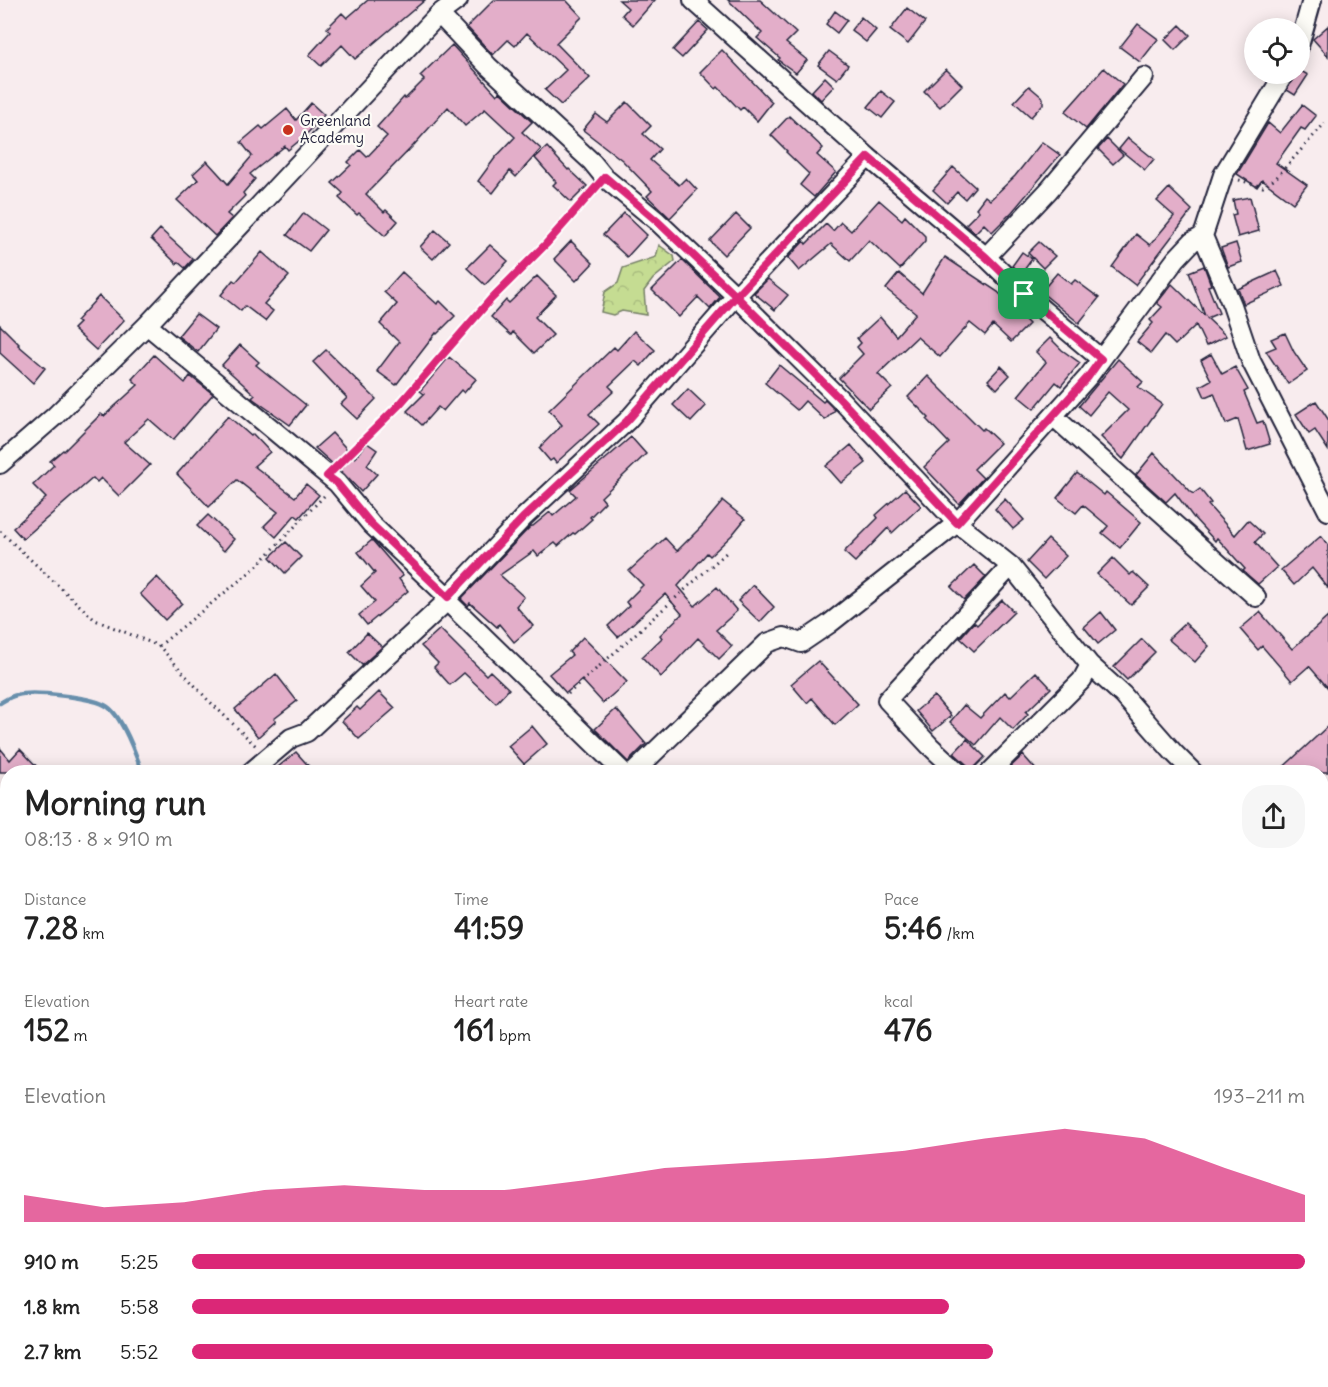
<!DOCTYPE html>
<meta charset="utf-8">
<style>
:root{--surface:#fff;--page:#f6f6f6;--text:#222;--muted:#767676;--accent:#db2777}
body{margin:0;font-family:Delius,sans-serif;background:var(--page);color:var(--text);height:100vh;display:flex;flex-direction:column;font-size:22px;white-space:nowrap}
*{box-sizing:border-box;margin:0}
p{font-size:20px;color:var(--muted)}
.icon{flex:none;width:33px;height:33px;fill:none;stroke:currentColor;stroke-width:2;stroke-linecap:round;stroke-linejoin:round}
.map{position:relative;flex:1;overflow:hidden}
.details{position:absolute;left:0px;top:765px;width:1329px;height:622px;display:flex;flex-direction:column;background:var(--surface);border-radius:24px 24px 0 0;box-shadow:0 3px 15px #0003}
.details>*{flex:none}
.controls{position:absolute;left:1244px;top:18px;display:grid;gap:12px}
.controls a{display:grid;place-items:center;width:66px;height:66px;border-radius:50%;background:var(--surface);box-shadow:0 3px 15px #0003;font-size:30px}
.pin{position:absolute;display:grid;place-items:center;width:51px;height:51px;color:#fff;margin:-26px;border-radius:12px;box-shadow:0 3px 9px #0006}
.round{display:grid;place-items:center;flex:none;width:63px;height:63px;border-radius:24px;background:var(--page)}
.summary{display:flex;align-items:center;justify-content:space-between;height:102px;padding:0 24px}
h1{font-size:33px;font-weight:700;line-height:45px}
.metrics{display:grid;grid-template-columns:repeat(3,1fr);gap:9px;height:102px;padding:6px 24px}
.metrics div{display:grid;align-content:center}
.metrics b{font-size:30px;font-weight:700}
.metrics small{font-size:16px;font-weight:400}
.metrics p{font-size:16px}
.chart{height:168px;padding:12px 24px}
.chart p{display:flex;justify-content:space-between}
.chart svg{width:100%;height:108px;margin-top:6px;fill:var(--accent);opacity:.7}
ul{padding:0 24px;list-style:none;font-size:20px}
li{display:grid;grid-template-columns:96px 72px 1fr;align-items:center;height:45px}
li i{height:15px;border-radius:8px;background:var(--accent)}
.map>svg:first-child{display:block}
.forest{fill:url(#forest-crowns);stroke:#747f66;stroke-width:1.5}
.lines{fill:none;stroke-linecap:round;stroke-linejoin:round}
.stream{stroke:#688fac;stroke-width:4.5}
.building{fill:#e3aec9;stroke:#22223b;stroke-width:1.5}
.minor-casing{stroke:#22223b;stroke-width:22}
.path{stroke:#22223b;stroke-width:3;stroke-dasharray:1.5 4.5;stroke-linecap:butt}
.minor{stroke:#fdfcf7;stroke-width:18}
.route-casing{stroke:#fff;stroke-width:12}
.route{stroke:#db2777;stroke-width:8}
.poi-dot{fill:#c8321e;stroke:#fdfcf7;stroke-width:2}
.labels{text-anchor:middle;stroke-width:4.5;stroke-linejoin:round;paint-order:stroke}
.poi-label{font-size:15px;fill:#22223b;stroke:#fdfcf7;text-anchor:start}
</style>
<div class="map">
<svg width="1328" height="1387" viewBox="0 0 1328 1387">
<defs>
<pattern id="forest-crowns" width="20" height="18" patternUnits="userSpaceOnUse" patternTransform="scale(1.5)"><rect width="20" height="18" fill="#c5dc92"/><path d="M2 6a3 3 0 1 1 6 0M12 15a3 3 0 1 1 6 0" fill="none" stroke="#a9bc7f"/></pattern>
</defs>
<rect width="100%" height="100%" fill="#f8ecee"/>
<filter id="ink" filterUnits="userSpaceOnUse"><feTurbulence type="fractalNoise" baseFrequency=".0167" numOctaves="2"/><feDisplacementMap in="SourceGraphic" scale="12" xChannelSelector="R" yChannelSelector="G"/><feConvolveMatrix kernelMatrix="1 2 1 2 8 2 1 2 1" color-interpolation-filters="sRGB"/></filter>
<g filter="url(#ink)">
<path class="forest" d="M659 245 674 256 675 261 653 279 644 291 646 315 622 311 613 315 601 312 605 292 618 283 623 268 656 257Z"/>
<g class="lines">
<path class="stream" d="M0 703C5 700 11 696 17 695 33 691 95 697 108 707 123 718 136 755 142 772
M419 1380 426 1387"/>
</g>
<path class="building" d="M368 0H425L355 59 342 45 321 66 309 55 330 32 327 28 342 13 347 18Z
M494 0H566L582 17 556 43 590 78 561 105 545 90 566 70 527 33 515 46 508 40 493 55 467 27Z
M619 0H655L633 25 622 15 628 8Z
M728 0H760L796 33 786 43 807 60 796 73 778 60 780 58 757 38 762 33Z
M907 8 925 22 908 44 890 30Z
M835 11 847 20 837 33 826 24Z
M861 17 876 30 866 42 851 30Z
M699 22 708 30 682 58 673 50Z
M1138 24 1158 39 1140 62 1120 47Z
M1180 25 1190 35 1175 50 1165 40Z
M1328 26V56L1313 39Z
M452 45 497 95 500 92 532 122 522 132 541 149 516 177 510 171 493 193 478 181 495 158 515 137 485 109 465 126 448 107 413 146 366 194 384 212 386 210 398 221 385 236 359 213 357 215 339 198 343 193 332 183 351 165 348 162 360 150 367 157 387 136 377 127 404 97 405 99 424 80 420 76Z
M722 50 772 102 757 121 743 107 740 110 718 87 716 89 700 72Z
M829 51 848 65 837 79 818 65Z
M1104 68 1123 84 1086 129 1065 112Z
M946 69 962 85 940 107 924 91Z
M1299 70 1308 75 1295 95 1287 90 1295 74H1299Z
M825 77 834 86 821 100 812 91Z
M1029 86 1043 98V104L1031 117 1014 102Z
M881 91 895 102 882 118 868 107Z
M627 102 651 126 643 134 660 149 650 160 679 185 686 178 697 190 670 218 647 196 652 191 622 160 583 130 596 114 607 122Z
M311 103 324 115 305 136 288 150 285 146 250 174 255 179 243 193 245 196 227 214 232 218 215 236 177 200 198 180 193 174 207 161 228 184 252 156 241 142 260 126 263 129 287 109 296 120Z
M1302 105 1316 116 1305 130 1301 128 1276 163 1307 185 1293 203 1262 180 1257 187 1237 174 1268 123 1280 133Z
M789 116 823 148 817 155 836 172 814 197 800 185 809 174 786 152 787 151 771 135Z
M1128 138 1154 159 1145 170 1119 149Z
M1107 139 1123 155 1113 164 1098 149Z
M1042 142 1060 155 1012 212 992 232 984 224 975 233 966 224 979 211 976 208 985 196 990 200 1015 176Z
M547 147 568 170 569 169 587 186 571 202 553 185 556 182 535 158Z
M953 167 975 187 965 199 957 192 947 203 933 190Z
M1169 188 1192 210 1135 285 1112 267 1136 234 1150 245 1174 216 1157 201Z
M1250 197 1259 231 1238 237 1232 215 1236 214 1233 200Z
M879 200 902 220 905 216 925 236V241L900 269 869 240 850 261 831 244 799 271 788 258 804 241 806 244 826 224 833 231 841 222 851 231Z
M304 213 326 230 309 251 287 235Z
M624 213 647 235 627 257 603 235Z
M736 214 750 228 724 255 710 241Z
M160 229 193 259 185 268 178 262 177 264 151 239Z
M435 230 449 242 433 259 420 247Z
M571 241 593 263 576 281 554 259Z
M1039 242 1055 256 1043 268 1028 253Z
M1236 243 1242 262 1228 267 1221 248Z
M490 245 508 261 485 285 467 268Z
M262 252 289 276 264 304 273 311 265 321 245 306 241 311 221 295 233 280 236 282Z
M1022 252 1032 259 1022 273 1012 266Z
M945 257 998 292 1029 324 1011 342 993 325 985 335 970 323 940 357 917 337 878 374 892 388 869 409 839 378 863 354 857 347 861 343 857 338 880 317 896 336 916 313 886 289 899 273 922 293Z
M682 260 720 297 710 309 698 297 679 317 652 290Z
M1204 266 1211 285 1208 286 1219 313 1207 318 1226 336 1206 346 1196 325 1175 345 1165 335 1151 353 1137 342 1153 323 1150 320 1162 307 1157 303 1172 284 1205 316 1189 272Z
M1277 271 1284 286 1244 304 1238 289Z
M402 272 437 304 440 301 455 316 437 334 436 333 396 385 377 371 399 342 380 324 397 304 384 292Z
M1057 273 1071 284 1075 280 1099 298 1079 323 1041 292Z
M537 276 556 295 535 317 553 335 534 353 513 332 511 335 491 317 506 300 509 303Z
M768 279 788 295 775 310 754 293Z
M99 296 124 320 96 350 73 329 79 323 76 321Z
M196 314 216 329 198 352 178 336Z
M0 325 19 344 18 345 45 368 33 383 0 353Z
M634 331 655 350 641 366 635 361 609 386 614 391 589 414 599 424 556 463 553 459 550 461 539 448 562 425 549 410 614 347 617 350Z
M1285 333 1294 352 1307 371 1288 384 1266 351 1276 347 1271 339Z
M1050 338 1062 350 1080 363 1061 386 1056 382 1034 409 1018 396 1046 362 1036 352Z
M240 345 259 362 256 365 306 405 290 425 252 398 255 395 222 365Z
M326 350 376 399 357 419 341 404 347 398 313 362Z
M1211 354 1222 374 1235 367 1248 390 1244 392 1257 423 1263 421 1270 444 1247 451 1238 419 1226 424 1214 393 1205 397 1200 386 1211 380 1201 360Z
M154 355 185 383 190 376 213 394 173 440 149 419 124 442 150 465 119 496 101 478 97 482 93 478 23 539 13 528 46 498 33 485 54 465 50 461 63 450 64 451 101 414 104 416 138 385 132 379Z
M449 357 476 379 464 393 461 390 443 411 438 407 422 425 407 411 424 394 420 391Z
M1118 359 1143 382 1138 387 1162 404 1123 459 1101 437 1128 410 1108 392 1089 415 1079 406Z
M779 365 823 402 825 400 835 410 825 420 805 401 797 410 765 383Z
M1001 366 1010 375 997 389 988 380Z
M928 376 982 430 984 428 1000 443 974 469 983 478 959 504 924 467 949 443 927 420 929 418 908 397Z
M688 389 706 406 691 422 673 405Z
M1316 401 1328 419V450L1315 430 1309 434 1296 414Z
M228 416 251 436 253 434 270 452 254 466 295 497 306 484 319 495 299 518 295 515 276 537 264 526 278 512 237 480 209 507 177 474Z
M332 433 355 458 367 443 377 450 367 465 377 474 361 492 344 474 315 448Z
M631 437 646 454 601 497 605 502 590 517 592 519 575 534 573 533 558 546 555 543 538 556 534 551 500 575 524 597 516 606 533 626 514 642 499 624 497 627 470 603 468 606 461 599 531 526H533L550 512 553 516 576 496 570 490Z
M851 445 866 463 841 483 826 466Z
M1154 453 1193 494 1200 489 1211 503 1208 505 1235 535 1248 520 1263 534 1255 542 1277 567 1258 584 1243 571 1245 569 1217 538 1215 541 1193 517 1175 493 1166 502 1136 475Z
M1077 473 1104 495 1106 492 1141 522 1120 548 1102 533 1108 526 1083 505 1076 513 1057 498Z
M905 489 921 506 892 533 888 528 855 562 844 552 878 518 876 515Z
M1005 499 1024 520 1013 529 995 509Z
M723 501 745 519 732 535 710 556 707 553 678 586 695 606 717 587 737 611 716 630 732 646 719 659 698 638 661 677 642 657 662 638 660 635 682 614 665 594 618 637 608 626 629 606 626 602 643 585 629 571 665 538 677 551 703 525Z
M208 515 234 539 224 551 197 526Z
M1321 536 1328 545V588L1312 568 1294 585 1281 570Z
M1048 539 1066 556 1044 579 1027 562Z
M372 540 403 576 399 579 408 591 367 625 359 615 375 602 361 586 375 573 358 552Z
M286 542 301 557 285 573 270 557Z
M1113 558 1130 575 1133 572 1149 587 1131 605 1097 574Z
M974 565 986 577 964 600 951 587Z
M157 577 182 603 165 620 140 594Z
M753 585 774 607 760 622 738 601Z
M1002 600 1014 612 974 651 960 638 974 622 977 625Z
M1101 612 1115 630 1098 644 1084 627Z
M1260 612 1292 649 1328 617V688L1309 666 1292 681 1262 646 1258 650 1240 629Z
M1185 623 1209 646 1195 662 1168 639Z
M440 629 486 675 490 671 509 689 496 703 464 673 450 685 434 667 438 663 421 646Z
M367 633 382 647 362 665 349 652Z
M583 637 627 682 603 703 582 680 566 693 549 674 572 655 569 652Z
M1142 639 1155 652 1127 680 1114 667Z
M818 661 858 704 835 725 812 698 807 703 791 684Z
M1036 672 1051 688 1026 712 1028 714 1013 730 1000 717 976 745 950 722 964 705 980 718 1005 692 1010 697Z
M276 674 297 701 274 719 276 721 258 737 235 709Z
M379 692 395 708 359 739 342 721 357 707 360 710Z
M934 696 951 716 933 731 916 711Z
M616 709 646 744 628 762 595 729Z
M532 726 547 744 524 764 508 746Z
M1328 726V772H1278L1290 761Z
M967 739 985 757 970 772 966 764 954 753Z
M0 748 10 760 20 749 42 772H0Z
M296 752 314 772H272Z
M1023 755 1038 772H1005Z"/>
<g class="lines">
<defs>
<path id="minor" d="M693 0 868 157 986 257 1024 294 1101 359
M439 14 488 66 592 162 605 178 657 221 736 296 840 399 957 523 1011 566 1090 665 1123 695 1173 752 1193 772
M1299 46 1312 0
M1203 236 1232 305 1251 361 1328 511
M986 257 1049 190 1144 77
M147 325 337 483 371 524 448 597 447 601 623 772
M1053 416 1256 597
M0 464 55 416 147 325 439 14 458 0
M448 597 523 518 627 421 736 296 868 157
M251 772 291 738 307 732 447 601
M634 772 767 643 784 637 801 643 829 624 957 523 1088 377 1176 259 1192 242 1203 236 1223 175 1284 74
M958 772 930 746 887 700 1011 566
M990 772 1082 680 1090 665
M0 805 8 813
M1322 913 1328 920
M0 1013 8 1005
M0 1244 8 1238
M0 1320 8 1329
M53 1380 60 1387
M860 1380 866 1387
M1099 1380 1104 1387"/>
</defs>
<use href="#minor" class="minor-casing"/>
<path class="path" d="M1239 180 1263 187 1275 179 1325 123
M339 464 400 403 441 354 491 299 546 244 594 190
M0 531 95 620 159 646 207 699 257 747
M159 646 255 568 326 494
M568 694 727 552
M1322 840 1328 835
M1322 1221 1325 1215 1328 1216
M504 1380 506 1387
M614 1387 621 1380
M1220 1387 1229 1380"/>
<use href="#minor" class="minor"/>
</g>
</g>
<g class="lines" filter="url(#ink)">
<defs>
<path id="route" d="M1024 294 986 257 868 157 736 296 657 221 605 177 546 244 491 299 400 404 327 476 337 483 371 524 448 597 523 518 627 421 736 296 840 399 957 523 1088 377 1101 359 1024 294"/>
</defs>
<use href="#route" class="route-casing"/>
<use href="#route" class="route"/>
</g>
<circle class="poi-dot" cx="288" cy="130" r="6"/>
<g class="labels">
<g class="poi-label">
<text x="300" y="126">Greenland<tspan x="300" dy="17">Academy</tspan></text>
</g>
</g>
</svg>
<div class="controls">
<a><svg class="icon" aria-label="locate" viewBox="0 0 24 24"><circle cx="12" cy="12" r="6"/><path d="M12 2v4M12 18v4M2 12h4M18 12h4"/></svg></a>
</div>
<div class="pin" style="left:1024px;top:294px;background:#1e9e55"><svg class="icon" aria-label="arrive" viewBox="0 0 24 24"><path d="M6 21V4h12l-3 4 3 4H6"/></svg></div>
<section class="details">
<div class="summary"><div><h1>Morning run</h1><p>08:13 · 8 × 910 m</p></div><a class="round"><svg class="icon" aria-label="share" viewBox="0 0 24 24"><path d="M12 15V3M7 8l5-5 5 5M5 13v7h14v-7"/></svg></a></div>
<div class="metrics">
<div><p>Distance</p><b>7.28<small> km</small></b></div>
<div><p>Time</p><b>41:59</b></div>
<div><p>Pace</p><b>5:46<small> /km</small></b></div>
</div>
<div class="metrics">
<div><p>Elevation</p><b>152<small> m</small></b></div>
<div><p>Heart rate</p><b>161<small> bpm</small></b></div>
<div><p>kcal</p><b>476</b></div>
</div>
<div class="chart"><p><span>Elevation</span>193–211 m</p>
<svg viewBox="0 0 160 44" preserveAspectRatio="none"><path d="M0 44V33L10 38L20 36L30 31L40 29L50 31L60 31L70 27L80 22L90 20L100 18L110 15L120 10L130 6L140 10L150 22L160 33V44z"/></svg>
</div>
<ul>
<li><b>910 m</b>5:25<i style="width:100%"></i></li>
<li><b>1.8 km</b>5:58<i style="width:68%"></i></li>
<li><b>2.7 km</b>5:52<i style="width:72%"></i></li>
</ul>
</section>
</div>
